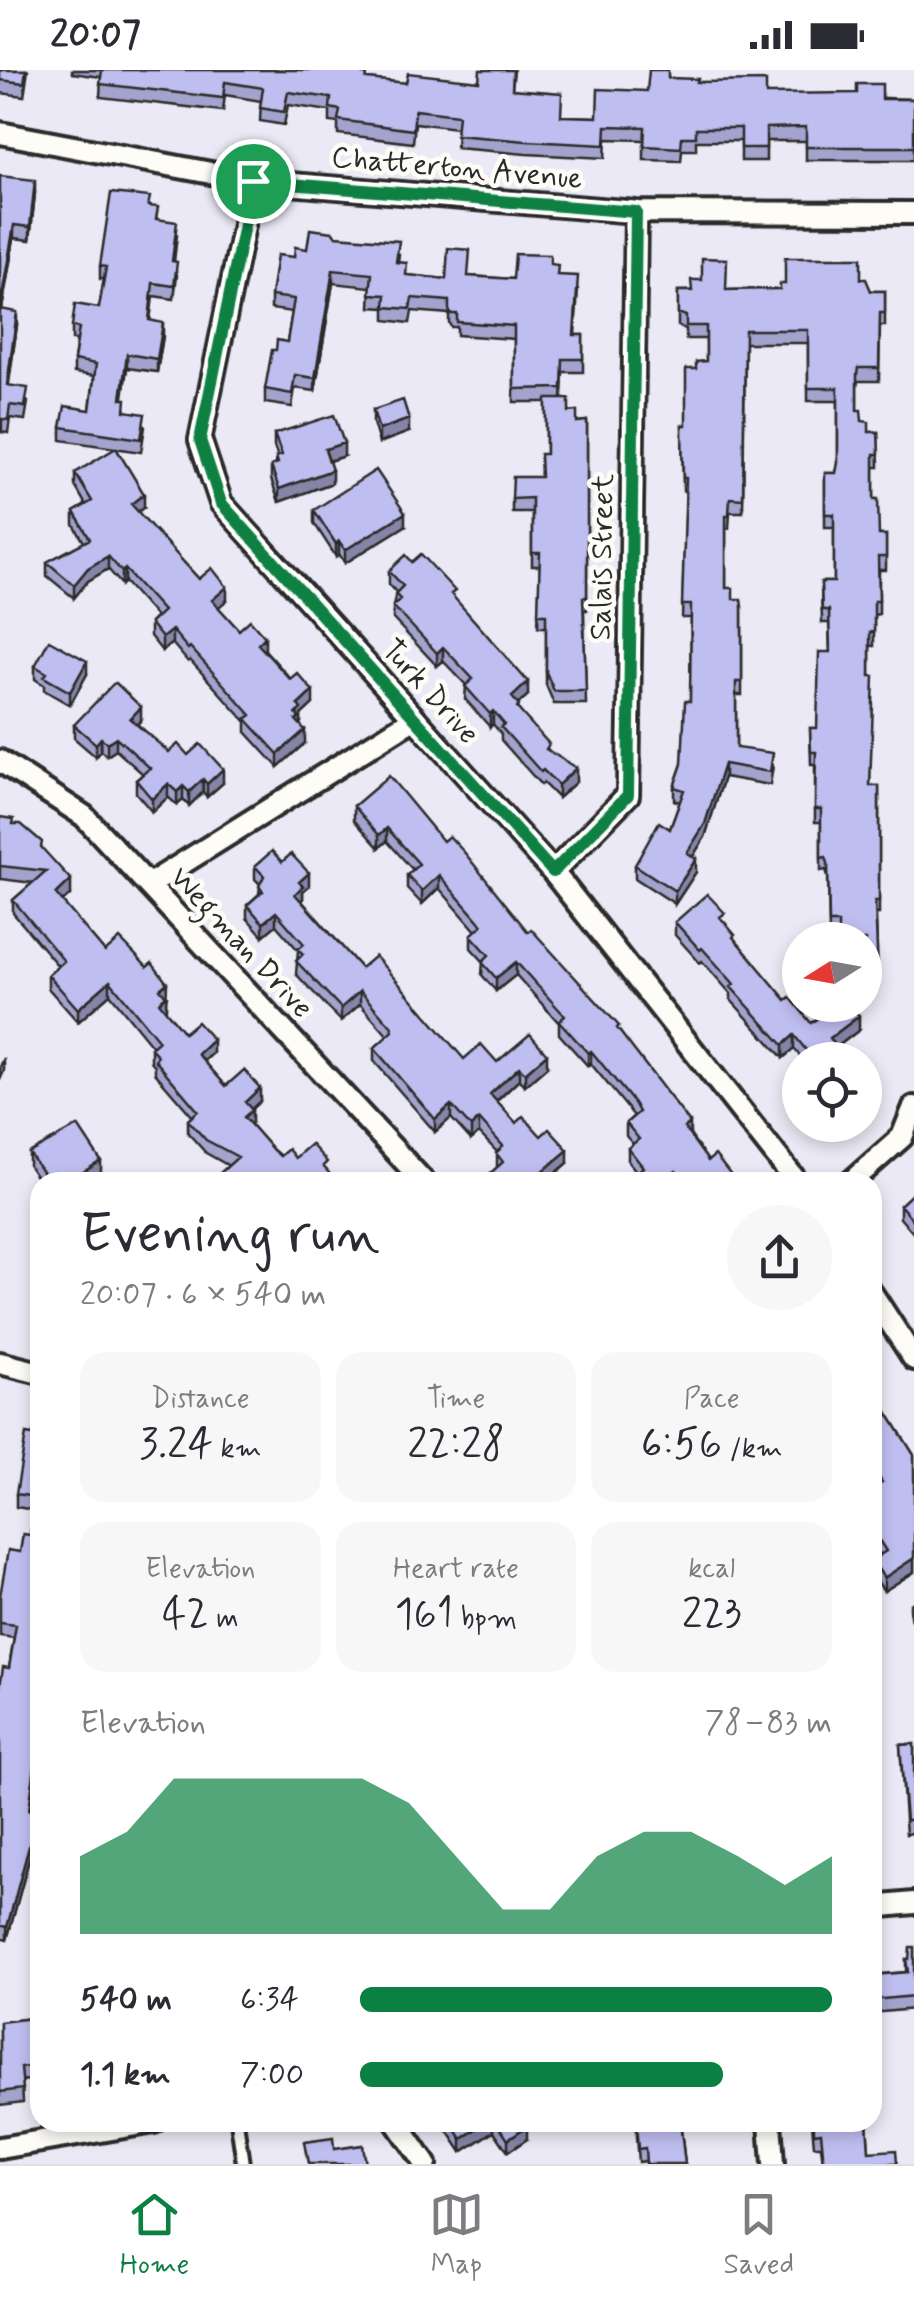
<!DOCTYPE html>
<meta charset="utf-8">
<style>
:root{--surface:#fff;--page:#f7f7f7;--text:#2b2b33;--muted:#7c7c81;--line:#e1e1e2;--accent:#0b8043}
body{margin:0;font-family:Mynerve,sans-serif;background:var(--page);color:var(--text);height:100vh;display:flex;flex-direction:column;font-size:38px;white-space:nowrap}
*{box-sizing:border-box;margin:0}
p{font-size:32px;color:var(--muted)}
.icon{flex:none;width:55px;height:55px;fill:none;stroke:currentColor;stroke-width:2;stroke-linecap:round;stroke-linejoin:round}
.map{position:relative;flex:1;overflow:hidden}
.side{position:absolute;left:30px;top:1102px;width:852px;height:960px;display:flex;flex-direction:column;background:var(--surface);border-radius:30px;box-shadow:0 5px 15px #0003}
.side>*{flex:none}
.needle{width:65px;rotate:259deg}
.controls{position:absolute;left:782px;top:852px;display:grid;gap:20px}
.controls a{display:grid;place-items:center;width:100px;height:100px;border-radius:50%;background:var(--surface);box-shadow:0 5px 15px #0003;font-size:50px}
.pin{position:absolute;display:grid;place-items:center;width:85px;height:85px;color:#fff;margin:-42px;border:5px solid #fff;border-radius:50%;box-shadow:0 2px 10px #0007}
.round{display:grid;place-items:center;flex:none;width:105px;height:105px;border-radius:52px;background:var(--page)}
.head{display:flex;align-items:center;justify-content:space-between;height:170px;padding:0 50px}
h1{font-size:55px;font-weight:600;line-height:75px}
.stats{display:grid;grid-template-columns:repeat(3,1fr);gap:15px;height:170px;padding:10px 50px}
.stats div{display:grid;align-content:center;border-radius:25px;background:var(--page);text-align:center}
.stats b{font-size:42px;font-weight:600}
.stats small{font-size:28px;font-weight:400}
.stats p{font-size:28px}
.chart{height:280px;padding:20px 50px}
.chart p{display:flex;justify-content:space-between}
.chart svg{width:100%;height:180px;margin-top:10px;fill:var(--accent);opacity:.7}
ul{padding:0 50px;list-style:none;font-size:32px}
li{display:grid;grid-template-columns:160px 120px 1fr;align-items:center;height:75px}
li i{height:25px;border-radius:12px;background:var(--accent)}
.status{display:flex;justify-content:space-between;align-items:center;height:70px;padding:0 50px;background:var(--surface);direction:ltr}
.status svg{height:28px;fill:currentColor}
.tabs{display:flex;justify-content:space-around;align-items:center;height:140px;border-top:2px solid var(--line);background:var(--surface);font-size:28px;color:var(--muted)}
.tabs a{display:grid;justify-items:center;gap:5px}
.tabs .on{color:var(--accent)}
.map>svg:first-child{display:block}
.lines{fill:none;stroke-linecap:round;stroke-linejoin:round}
.lane-casing{stroke:#2b2b2b;stroke-width:18}
.street-casing{stroke:#2b2b2b;stroke-width:28}
.lane{stroke:#fdfcf7;stroke-width:10}
.street{stroke:#fdfcf7;stroke-width:20}
.wall{fill:#a4a3ce;stroke:#2b2b2b;stroke-width:2.5}
.shaded-wall{fill:#8685a8;stroke:#2b2b2b;stroke-width:2.5}
.building{fill:#bfbef0;stroke:#2b2b2b;stroke-width:2.5}
.route-casing{stroke:#fff;stroke-width:20}
.route{stroke:#0b8043;stroke-width:12}
.labels{text-anchor:middle;stroke-width:9;stroke-linejoin:round;paint-order:stroke}
.street-label{font-size:30px;fill:#2b2b2b;stroke:#fdfcf7}
</style>
<div class="status"><b>20:07</b><svg viewBox="0 0 49 12"><path d="M0 12V9h3v3zM5 12V6h3v6zM10 12V3h3v9zM15 12V0h3v12zM26 1h20v11H26zM47 4h2v5h-2z"/></svg></div>
<div class="map">
<svg width="914" height="2094" viewBox="0 0 914 2094">
<rect width="100%" height="100%" fill="#eae9f5"/>
<filter id="ink" filterUnits="userSpaceOnUse"><feTurbulence type="fractalNoise" baseFrequency=".01" numOctaves="2"/><feDisplacementMap in="SourceGraphic" scale="20" xChannelSelector="R" yChannelSelector="G"/><feConvolveMatrix kernelMatrix="1 2 1 2 8 2 1 2 1" color-interpolation-filters="sRGB"/></filter>
<g filter="url(#ink)">
<g class="lines">
<defs>
<path id="lane" d="M237 2052 243 2094"/>
<path id="street" d="M0 63 253 111 636 142 914 143
M253 111 200 370 221 433 553 802 797 1112
M0 691 84 746 424 1112
M553 802 628 725 636 142
M148 815 415 648
M851 1112 902 1067 914 1037
M872 1224 914 1289
M0 1293 40 1303
M872 1837 914 1833
M396 2052 425 2094
M770 2052 773 2094
M0 2078 154 2052"/>
</defs>
<use href="#lane" class="lane-casing"/>
<use href="#street" class="street-casing"/>
<use href="#lane" class="lane"/>
<use href="#street" class="street"/>
</g>
<path class="wall" d="M0 0H28L24 26 0 23Z
M72 0H365L367 9 406 13 479 11 514 0 512 19 561 46 597 47 647 21 668 8 766 24 914 29V90H806V71H766V91H741V71H696V80H682L681 91 644 90V70L606 69 605 88 526 84 456 78 457 58 415 53 413 73 338 64V53L330 52V41L288 35 284 55 260 51 261 31 225 25 223 41 100 27 101 7 72 3Z
M0 106 35 123 30 170 14 168 2 239 17 255 8 316 28 332 25 350 10 348 8 363 2 362Z
M150 136 158 150 177 165 174 192 177 205 174 229 153 226 150 251 163 266 157 302 127 298 122 329 126 341 145 357 141 382 61 370V357L90 340 94 306 74 303V290L77 270H72V256L99 238 104 209H100V196Z
M336 166 399 184 398 192 407 205 446 209 469 206 513 209 550 194 558 205 578 219 575 265H583V302H563L562 329 577 352 587 351V540H584L586 634H554L546 615V557H538L540 496H532V442H512V429L540 407 546 384V332H514V269L457 265V257H451L449 253V244L412 241 410 253 385 250V238L370 237 371 217 333 213 315 321 295 318 292 337 265 333V319L276 280 287 272 292 242 271 239V226L294 187Z
M861 209 871 221H885V256H880L879 311H858L857 317V340L862 351 869 362H878L879 397H874V429L879 465H886V500H879V544L874 545V576H870V716H879V844H876L878 917H865V870L829 866 828 806 826 800 821 801V752H815V695H811L810 658H817L830 582 829 553H822L821 512H834V457H825V403H836L838 394V331H808V273H745L743 442H730L729 458H726V518L733 529 742 537V625H736V678L773 696 770 715 724 707 705 767 692 787 696 802 675 834 635 808V795L670 759 680 732 674 730V717L682 694 690 631 691 548H682L686 421H683L682 355H686L696 299 706 291V269H686V259L678 256V221L780 219Z
M373 340 409 362 379 373 373 353Z
M274 364 344 386 329 391 332 413 279 432 271 409V396L276 394V387H278L274 377Z
M75 403 144 437 138 442 199 509 227 530 218 537 239 560 265 580 313 634 301 645V652L299 654 305 673 278 697 246 662V652L190 590 188 592 172 573 162 581 150 566V553L156 547 125 512 122 515 108 499 88 511 74 528 47 506V492L84 472 74 455V442L86 435 75 416Z
M314 440 405 456 345 493 339 484 336 487 314 453Z
M412 492 455 529 528 625 518 634 519 641 549 681 576 712 558 728 543 713 541 715 501 670V664L493 654 490 657 465 629 466 615 443 591 437 596 393 549V536L396 522 389 514V501Z
M35 596 87 604 70 635 44 620V615L35 609Z
M141 650 137 654 169 682 188 685 223 713 207 727 203 722 189 736 183 730 177 735 168 727 152 742 136 723V710L143 704 116 680 107 686 101 681 96 687 74 668V655Z
M354 736 443 771 619 961 708 1091 736 1112H627V1110L637 1102 628 1091V1078L633 1074 626 1066V1053L634 1046 591 994 588 996 559 964V953L516 905 496 921 482 905 483 891 471 878V865L476 861 439 818 422 834 407 818V805L413 800 387 771 379 778 354 750Z
M0 747 14 754 41 777 71 824 62 832 105 882 167 926 166 928 165 940 184 963 213 983 204 991 226 1016 260 1031 251 1039 252 1053 250 1054 273 1080 280 1086 327 1092 229 1096 206 1083 188 1063V1050L192 1046 155 1003V996L151 991V978L153 977 110 924 78 952 48 918V905L58 896 13 843V830L33 813 0 809Z
M282 792 309 816 303 821V829L302 831 361 898 464 989 547 997 525 1016 519 1010 497 1031 516 1053 541 1066 568 1093 550 1109 553 1112H487V1106L497 1098V1082L479 1063 471 1070 451 1048 435 1062 374 991V978L388 966 360 934 341 951 296 904 298 880 276 855 263 866 247 848V835L259 824 260 814 255 809V796Z
M675 852H725L735 870 786 930 811 953 859 960 837 977 846 990H804L794 979 783 988 731 930V924L702 891 700 893 675 865Z
M29 1083 101 1104 87 1112H40L29 1096Z
M914 1122V1164L900 1148V1135Z
M872 1318 914 1385V1502L884 1521 872 1504V1489L880 1484 872 1472V1418L876 1415 872 1410Z
M40 1357 31 1741 38 1756 7 1870 0 1868V1617L9 1598 14 1568 0 1566V1526L20 1482 30 1465 34 1440 16 1437V1424L33 1365Z
M914 1532V1553L910 1547V1534Z
M914 1674V1763L906 1764 900 1675Z
M914 1877V1939L872 1943V1905L906 1902V1889H909Z
M40 1947V2008L22 2011 23 2032 0 2035V1952Z
M872 1978 879 2026V2039H872Z
M442 2052H524L527 2069 508 2082 494 2061 462 2082Z
M638 2052H703V2056L681 2059 685 2094H645V2091L638 2092 636 2067V2054Z
M812 2052H867L869 2082 897 2094H823L821 2076H814Z"/>
<path class="shaded-wall" d="M35 110V123L30 170V157Z
M14 155V168L0 251V238Z
M333 200V213L315 321V308Z
M17 242V255L7 328V315Z
M163 253V266L157 302V289Z
M127 284V298L121 342V329Z
M409 349V362L379 373V360Z
M344 373V386L325 392V379Z
M332 400V413L279 432V419Z
M144 424V437L131 447V434Z
M405 443V456L345 493V480Z
M339 471V484L336 487V474Z
M108 486V499L88 511 74 528V515L88 498Z
M125 499V512L122 515V502Z
M227 517V530L212 543V530Z
M172 560V573L162 581V568Z
M265 567V580L258 587V574Z
M443 577V591L437 596V583Z
M87 591V604L70 635V622Z
M528 612V625L512 640V627Z
M313 621V634L301 645V652L296 664 298 635Z
M141 637V650L130 662V649Z
M493 641V654L490 657V644Z
M305 660V673L278 697V684Z
M116 667V680L107 686V673Z
M101 668V681L96 687V674Z
M724 694V707L705 767 687 796V783Z
M576 698V712L558 728V715Z
M223 699V713L207 727V714Z
M203 709V722L189 736V722Z
M168 714V727L152 742V729Z
M183 716V730L177 735V722Z
M387 758V771L379 778V765Z
M696 789V802L675 834V821Z
M309 803V816L303 821V829L295 837V824L299 812Z
M439 805V818L422 834V821Z
M71 810V824L56 838V824Z
M276 842V855L263 866V853Z
M516 892V905L496 921V908Z
M110 911V924L78 952V939Z
M167 913 166 939 159 945 160 919Z
M360 921V934L341 951V938Z
M859 946V960L830 982V968Z
M794 965V979L783 988V975Z
M213 970V983L198 997V984Z
M591 981V994L588 996V983Z
M547 984V997L525 1016V1003Z
M4 988V1001L0 1010V997Z
M519 997V1010L490 1037V1024Z
M260 1018V1031L245 1045V1032Z
M869 1020V1034L865 1037V1023Z
M451 1035V1048L435 1062V1049Z
M252 1040V1053L244 1060V1047Z
M479 1049V1063L471 1070V1057Z
M690 1053V1066L684 1058Z
M568 1080V1093L545 1112 543 1101Z
M101 1091V1104L87 1112H67Z
M676 1101V1112H662Z
M914 1488V1502L884 1521V1508Z
M40 1660V1674L29 1754V1740Z
M38 1743V1756L7 1870V1857Z
M487 2052H494V2061L462 2082V2069Z
M527 2056V2069L508 2082V2069Z"/>
<path class="building" d="M0 0H26L24 13 0 10Z
M102 0H364L363 4H367L366 9 406 13 408 3 479 11 480 0H513L512 19 562 23 561 46 597 47 598 19 647 21 649 0H668V8L698 9 697 12 766 11V24L857 23V14H882V29H914V77H806V57L766 58V78H741V58H696V67H682L681 78 644 76 645 57 606 56 605 75 526 71 456 65 458 45 415 40 413 60 338 50 340 40 330 38 331 28 288 22 284 42 260 38 263 18 225 12 223 28 100 14Z
M0 106 35 110 30 157 14 155 0 238Z
M111 123 150 127 148 136 158 137 156 149 177 152 172 191 177 192 174 216 153 213 149 250 163 253 157 289 127 284 121 329H126L125 341 145 344 141 369 61 357 65 336 90 340 96 294 74 290 79 258 72 256 75 234 99 238 106 197 100 196Z
M310 159 333 162 336 166 399 171 396 192 407 193 406 205 446 209 448 178 470 180 468 206 513 209 515 184 550 185V194L558 195 557 205 578 206 574 265H583V289H563L562 318 514 319V256L457 252V244H451L449 240V231L412 228 410 239 385 237 386 225 370 224 372 204 333 200 315 308 295 305 292 324 265 319 272 280H276L277 270 287 272 294 229 271 226 277 185 294 187 295 177 307 179Z
M702 188 727 189 726 220 780 219V214H785V188H861V209H866L871 221H885V243H880L879 298H858L857 304V340H861L862 351 869 352V362H878L879 384H874V429H878L879 465H886V487H878L879 531H874V562H870V606H874L870 716H879V831H875L878 904H865V870H838V853H829L828 793 826 787 821 788V739H815L816 682H811L810 658H817L819 582H830L829 540H822L821 512H834V444H825V403H836L838 393V318H808V260H745L743 429 730 428 729 445H726V518H733V529H741L742 537V612H736V678L773 683 770 702 724 694 705 754 687 783 696 789 675 821 635 795 659 752 670 759 684 720 674 717 682 694 685 631H690L691 535H682L686 408H683L682 355H686V299H696V292L706 291V256H686V246L678 243V221H692L691 210H702Z
M0 239 17 242 7 315 28 318 25 337 10 335 8 350 2 349 0 364Z
M546 329H569V342L577 341V352L587 351V527H583L586 621H554L546 602V544H538L540 483H532V428L512 429 513 407H541L540 384H546Z
M403 330 409 349 379 360 373 340Z
M334 345 344 373 325 379 332 400 279 419 271 396 278 393 276 387 282 385 274 364Z
M116 378 144 424 131 434 199 509 212 498 227 517 212 530 239 560 250 550 265 567 258 574 290 609 297 603 313 621 298 635 301 639 296 644 299 648 296 650 305 660 278 684 246 649 251 645 190 577 188 579 172 560 162 568 150 553 163 541 125 499 122 502 108 486 88 498 74 515 47 492 90 469 74 442 92 431 75 403Z
M376 400 405 443 345 480 339 471 336 474 314 440Z
M421 484 455 521 451 524 528 612 512 627 519 635 517 638 549 674 546 679 576 698 558 715 543 700 541 702 501 657 504 654 493 641 490 644 465 616 473 609 443 577 437 583 393 536 400 529 395 524 403 516 389 501 406 485 412 492Z
M49 570 87 591 70 622 44 607 47 603 35 596Z
M116 613 141 637 130 649 169 682 178 674 188 685 200 674 223 699 207 714 203 709 189 722 183 716 177 722 168 714 152 729 136 710 150 698 116 667 107 673 101 668 96 674 74 655 113 614Z
M389 706 443 771 449 766 464 782 528 862 531 859 619 956 617 958 690 1053 684 1058 708 1091 715 1085 736 1112H685L676 1101 662 1112H629L627 1110 643 1097 628 1078 639 1069 626 1053 639 1042 634 1033 591 981 588 983 559 951 565 946 516 892 496 908 482 892 489 885 471 865 482 855 439 805 422 821 407 805 419 794 387 758 379 765 354 736Z
M0 747 14 749 13 754H21L42 772 41 777 71 810 56 824 105 882 120 869 147 897 152 893 167 913 160 919 166 926 159 932 184 963 197 952 213 970 198 984 226 1016 244 1000 260 1018 245 1032 252 1040 244 1047 273 1080 280 1086 288 1079 295 1088 311 1074 327 1092 323 1096 337 1112H210L238 1087 206 1070 188 1050 198 1041 155 990 158 986 151 978 159 971 110 911 78 939 48 905 64 891 13 830 46 801 0 796Z
M272 781 282 792 291 784 309 803 299 812 303 816 295 824 361 898 375 886 464 989 481 974 497 992 530 964 547 984 525 1003 519 997 490 1024 516 1053 523 1046 541 1066 549 1059 568 1080 543 1101 553 1112H520L519 1111 517 1112H494L487 1106 503 1092 496 1083 503 1076 479 1049 471 1057 451 1035 435 1049 374 978 393 961 392 957 360 921 341 938 296 891 303 884 298 879 304 874 276 842 263 853 247 835 263 821 259 816 264 806 255 796Z
M707 824 725 843 720 847 735 865 733 867 786 930 790 927 811 953 835 935H851L859 946 830 968 846 990H814L794 965 783 975 731 917 734 914 702 878 700 880 675 852Z
M78 1056 101 1091 67 1112H49L29 1083Z
M914 1122V1151L900 1135Z
M872 1318 914 1385V1488L884 1508 872 1490 886 1481 872 1459V1418L882 1412 872 1397Z
M35 1356 40 1357V1660L29 1740 38 1743 7 1857 0 1855V1617L3 1597 9 1598 16 1555 0 1553V1526L8 1480 20 1482 23 1464 30 1465 36 1427 16 1424 26 1364 33 1365Z
M914 1674V1750H906L900 1675Z
M910 1877H914V1926L872 1930V1905L908 1902 906 1889H909Z
M40 1947V1995L21 1998 23 2019 0 2022V1952Z
M872 1978 879 2026H872Z
M451 2052H487L462 2069Z
M497 2052H524L527 2056 508 2069Z
M639 2052H680L685 2094H646L645 2078 638 2079 636 2054Z
M814 2052H867L869 2082 896 2080 897 2094H824L821 2062 814 2063Z
M333 2068 334 2079 362 2075 365 2094H308L304 2072Z"/>
</g>
<g class="lines" filter="url(#ink)">
<defs>
<path id="route" d="M253 111 636 142 628 725 553 802 221 433 200 370Z"/>
</defs>
<use href="#route" class="route-casing"/>
<use href="#route" class="route"/>
</g>
<g class="labels">
<g class="street-label">
<text transform="translate(457 97) rotate(5)" y="10">Chatterton Avenue</text>
<text transform="translate(601 487) rotate(-89)" y="10">Salais Street</text>
<text transform="translate(431 621) rotate(48)" y="10">Turk Drive</text>
<text transform="translate(242 872) rotate(47)" y="10">Wegman Drive</text>
</g>
</g>
</svg>
<div class="controls">
<a><svg class="needle" viewBox="-14 -14 28 28"><path d="M0-13l5 13h-10z" fill="#e53935"/><path d="M0 13l5-13h-10z" fill="#7c7c81"/></svg></a>
<a><svg class="icon" aria-label="locate" viewBox="0 0 24 24"><circle cx="12" cy="12" r="6"/><path d="M12 2v4M12 18v4M2 12h4M18 12h4"/></svg></a>
</div>
<div class="pin" style="left:253px;top:111px;background:#1e9e55"><svg class="icon" aria-label="arrive" viewBox="0 0 24 24"><path d="M6 21V4h12l-3 4 3 4H6"/></svg></div>
<section class="side">
<div class="head"><div><h1>Evening run</h1><p>20:07 · 6 × 540 m</p></div><a class="round"><svg class="icon" aria-label="share" viewBox="0 0 24 24"><path d="M12 15V3M7 8l5-5 5 5M5 13v7h14v-7"/></svg></a></div>
<div class="stats">
<div><p>Distance</p><b>3.24<small> km</small></b></div>
<div><p>Time</p><b>22:28</b></div>
<div><p>Pace</p><b>6:56<small> /km</small></b></div>
</div>
<div class="stats">
<div><p>Elevation</p><b>42<small> m</small></b></div>
<div><p>Heart rate</p><b>161<small> bpm</small></b></div>
<div><p>kcal</p><b>223</b></div>
</div>
<div class="chart"><p><span>Elevation</span>78–83 m</p>
<svg viewBox="0 0 160 44" preserveAspectRatio="none"><path d="M0 44V25L10 19L20 6L30 6L40 6L50 6L60 6L70 12L80 25L90 38L100 38L110 25L120 19L130 19L140 25L150 32L160 25V44z"/></svg>
</div>
<ul>
<li><b>540 m</b>6:34<i style="width:100%"></i></li>
<li><b>1.1 km</b>7:00<i style="width:77%"></i></li>
</ul>
</section>
</div>
<nav class="tabs">
<a class="on"><svg class="icon" aria-label="home" viewBox="0 0 24 24"><path d="M3 11l9-7 9 7M6 9v11h12V9"/></svg>Home</a>
<a><svg class="icon" aria-label="map" viewBox="0 0 24 24"><path d="M3 6l6-2 6 2 6-2v14l-6 2-6-2-6 2zM9 4v14M15 6v14"/></svg>Map</a>
<a><svg class="icon" aria-label="saved" viewBox="0 0 24 24"><path d="M7 4h10v16l-5-4-5 4z"/></svg>Saved</a>
</nav>
